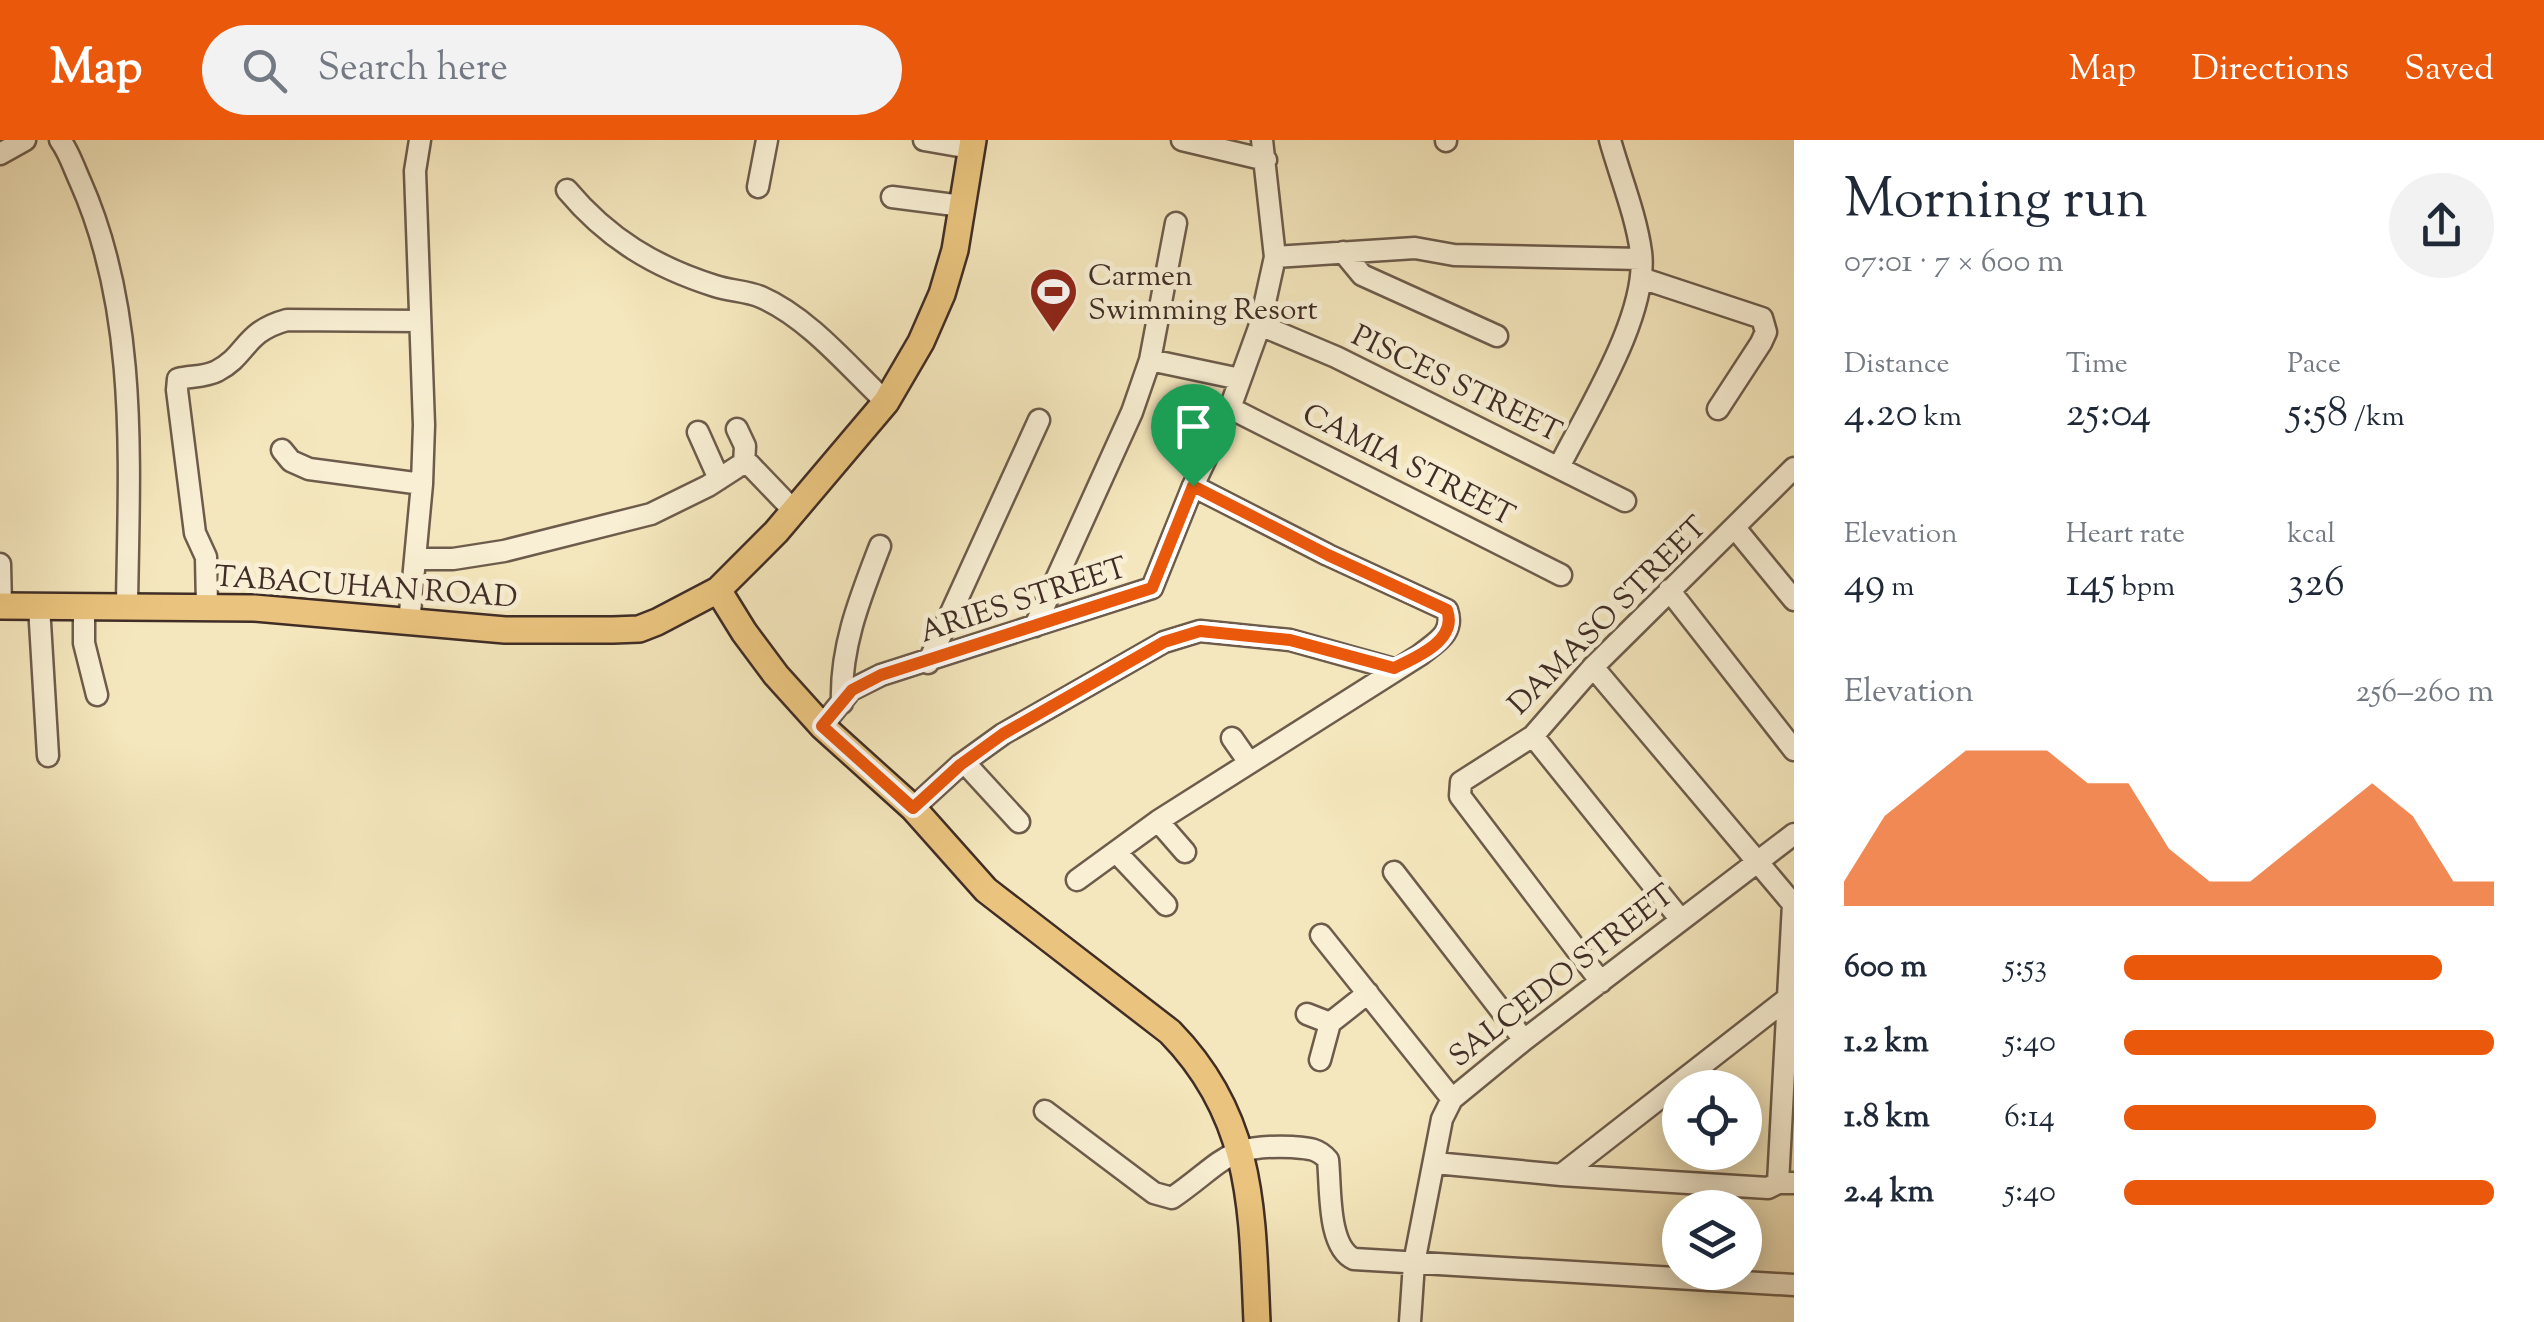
<!DOCTYPE html>
<meta charset="utf-8">
<style>
:root{--surface:#fff;--page:#f2f2f3;--text:#1f2937;--muted:#747a83;--accent:#ea580c}
body{margin:0;font-family:"Sorts Mill Goudy",serif;background:var(--page);color:var(--text);height:100vh;display:flex;flex-direction:column;font-size:38px;white-space:nowrap}
*{box-sizing:border-box;margin:0}
p{font-size:32px;color:var(--muted)}
.icon{flex:none;width:55px;height:55px;fill:none;stroke:currentColor;stroke-width:2;stroke-linecap:round;stroke-linejoin:round}
.map{position:relative;flex:1;overflow:hidden}
.drawer{display:flex;flex-direction:column;background:var(--surface);width:750px}
.drawer>*{flex:none}
.tools{position:absolute;left:1662px;top:930px;display:grid;gap:20px}
.tools a{display:grid;place-items:center;width:100px;height:100px;border-radius:50%;background:var(--surface);box-shadow:0 5px 25px #0003;font-size:50px}
.pin{position:absolute;display:grid;place-items:center;width:85px;height:85px;color:#fff;margin:-102px -42px;border-radius:50% 50% 50% 0;rotate:-45deg;box-shadow:0 0 10px #0007}
.pin .icon{rotate:45deg}
.round{display:grid;place-items:center;flex:none;width:105px;height:105px;border-radius:52px;background:var(--page)}
.overview{display:flex;align-items:center;justify-content:space-between;height:170px;padding:0 50px}
h1{font-size:55px;font-weight:600;line-height:75px}
.metrics{display:grid;grid-template-columns:repeat(3,1fr);gap:15px;height:170px;padding:10px 50px}
.metrics div{display:grid;align-content:center}
.metrics b{font-size:42px;font-weight:600}
.metrics small{font-size:28px;font-weight:400}
.metrics p{font-size:28px}
.chart{height:280px;padding:20px 50px}
.chart p{display:flex;justify-content:space-between}
.chart svg{width:100%;height:180px;margin-top:10px;fill:var(--accent);opacity:.7}
ul{padding:0 50px;list-style:none;font-size:32px}
li{display:grid;grid-template-columns:160px 120px 1fr;align-items:center;height:75px}
li i{height:25px;border-radius:12px;background:var(--accent)}
header{display:flex;align-items:center;gap:60px;box-sizing:border-box;height:140px;padding:0 50px;background:var(--accent);color:#fff}
header strong{font-size:48px}
nav{display:flex;gap:55px;margin-inline-start:auto;font-size:35px}
.search{width:700px;height:90px;background:var(--page);display:flex;align-items:center;gap:25px;box-sizing:border-box;padding:0 35px;border-radius:55px;color:var(--muted);font-size:38px}
main{display:flex;flex:1;min-height:0}
.map>svg:first-child{display:block}
.lines{fill:none;stroke-linecap:round;stroke-linejoin:round}
.minor-casing{stroke:#6d5c4c;stroke-width:25}
.major-casing{stroke:#402d26;stroke-width:30}
.minor{stroke:#f8efd4;stroke-width:20}
.major{stroke:#eac47e;stroke-width:25}
.route-casing{stroke:#fff;stroke-width:20}
.route{stroke:#ea580c;stroke-width:12}
.labels{text-anchor:middle;stroke-width:10;stroke-linejoin:round;paint-order:stroke}
.poi-label{font-size:30px;fill:#402d26;stroke:#f8efd4;text-anchor:start}
.street-label{font-size:30px;fill:#402d26;stroke:#f8efd4}
</style>
<header>
<strong>Map</strong>
<div class="search"><svg class="icon" aria-label="search" viewBox="0 0 24 24"><circle cx="10" cy="10" r="6"/><path d="M15 15l6 6"/></svg>Search here</div>
<nav><a>Map</a><a>Directions</a><a>Saved</a></nav>
</header>
<main>
<div class="map">
<svg width="1794" height="1182" viewBox="0 0 1794 1182">
<rect width="100%" height="100%" fill="#f5e7bd"/>
<filter id="stains"><feTurbulence type="fractalNoise" baseFrequency=".002" numOctaves="4"/><feColorMatrix values="0 0 0 0 .2 0 0 0 0 .09 0 0 0 0 .02 0 0 0 .5 -.17"/></filter>
<radialGradient id="worn" r=".72"><stop offset=".6" stop-color="#630" stop-opacity="0"/><stop offset="1" stop-color="#630" stop-opacity=".3"/></radialGradient>
<g class="lines">
<defs>
<path id="minor" d="M60 0C69 12 74 28 80 41 139 173 129 324 127 464
M924 0 970 8
M1182 0 1266 20
M1446 0V1
M0 14 25 0
M758 47 767 0
M567 50C608 99 655 127 715 146 730 151 747 151 761 157 809 178 849 227 886 262
M892 57 962 66
M1343 112 1362 135 1497 196
M1275 117 1415 108 1454 115 1641 119
M1641 138 1762 178 1766 192 1761 203 1718 269
M1260 185 1336 217 1625 361
M1150 220 1240 239
M1230 268 1561 435
M737 289 745 306 744 325
M698 292 719 339
M282 310 291 321 309 329 422 344
M1559 327C1587 271 1649 174 1641 112 1636 75 1620 36 1610 0
M1735 388 1794 460
M415 419H453L504 411 651 374 708 346 739 326 749 324 794 371
M0 424 1 466
M1669 450 1794 610
M84 465V503L97 555
M39 466 48 616
M207 466 206 417 195 393 177 250 178 239C191 236 206 237 217 231 248 215 243 192 287 180L419 181
M409 483 422 344 424 285 415 31 420 0
M1035 486 1132 272 1150 220 1176 83
M928 523 1039 280
M1593 527 1793 764 1778 1043
M842 563C840 507 860 458 880 406
M822 586 851 550 881 535 1152 448 1193 346 1230 268 1260 185 1275 117 1262 0
M1533 596 1681 780
M1232 598 1248 621
M964 622 1019 682
M913 668 960 625 1003 594 1164 502 1200 491 1290 500 1394 529
M1158 681 1185 712
M1117 713 1166 765
M1394 732 1524 900
M1077 740 1158 681 1420 515C1436 502 1455 493 1447 470L1328 415 1193 346
M1321 795 1452 959
M1601 842 1460 656 1461 642 1533 596 1593 527 1794 328
M1307 874 1330 883
M1320 920 1330 883 1368 853
M1045 971 1154 1053 1172 1058C1223 1023 1224 1004 1292 1007 1307 1008 1318 1008 1328 1020 1331 1047 1327 1107 1354 1119L1794 1145
M1435 1023 1561 1035 1768 1048 1778 1043H1794
M1561 1035 1788 858H1793
M1410 1182 1414 1123 1442 979 1452 959 1524 900 1794 694"/>
<path id="major" d="M718 450 744 492 776 535 822 586 913 668 986 750 1170 892C1254 978 1252 1070 1257 1182
M0 466 254 468 505 490H613L639 489 657 482 718 450 776 392 886 262 921 202 942 154 955 110 973 0"/>
</defs>
<use href="#minor" class="minor-casing"/>
<use href="#major" class="major-casing"/>
<use href="#minor" class="minor"/>
<use href="#major" class="major"/>
</g>
<g class="lines">
<defs>
<path id="route" d="M1193 346 1328 415 1447 470C1458 500 1417 517 1394 528L1290 500 1200 491 1164 502 1003 594 960 625 913 668 822 586 852 550 881 535 1152 448Z"/>
</defs>
<use href="#route" class="route-casing"/>
<use href="#route" class="route"/>
</g>
<defs>
<symbol id="stadium-pin" viewBox="-11 -11 22 30"><path d="M0 17L-7.5 6A9.5 9.5 0 1 1 7.5 6Z" fill="#8f2418" stroke="#f8efd4"/><path d="M0-5a6.5 5 0 1 0 0 10a6.5 5 0 1 0 0-10ZM-3.5-1.8h7v3.6h-7Z" fill="#fff"/></symbol>
</defs>
<g fill-rule="evenodd">
<use href="#stadium-pin" x="1026" y="124" width="55" height="75"/>
</g>
<g class="labels">
<g class="poi-label">
<text x="1088" y="145">Carmen<tspan x="1088" dy="34">Swimming Resort</tspan></text>
</g>
<g class="street-label">
<text transform="translate(1457 243) rotate(26)" y="10">PISCES STREET</text>
<text transform="translate(1409 324) rotate(27)" y="10">CAMIA STREET</text>
<text transform="translate(366 446) rotate(4)" y="10">TABACUHAN ROAD</text>
<text transform="translate(1023 459) rotate(-18)" y="10">ARIES STREET</text>
<text transform="translate(1607 475) rotate(-45)" y="10">DAMASO STREET</text>
<text transform="translate(1561 835) rotate(-38)" y="10">SALCEDO STREET</text>
</g>
</g>
<rect width="100%" height="100%" filter="url(#stains)"/>
<rect width="100%" height="100%" fill="url(#worn)"/>
</svg>
<div class="tools">
<a><svg class="icon" aria-label="locate" viewBox="0 0 24 24"><circle cx="12" cy="12" r="6"/><path d="M12 2v4M12 18v4M2 12h4M18 12h4"/></svg></a>
<a><svg class="icon" aria-label="layers" viewBox="0 0 24 24"><path d="M12 4l9 5-9 5-9-5zM3 14l9 5 9-5"/></svg></a>
</div>
<div class="pin" style="left:1193px;top:346px;background:#1e9e55"><svg class="icon" aria-label="arrive" viewBox="0 0 24 24"><path d="M6 21V4h12l-3 4 3 4H6"/></svg></div>
</div>
<section class="drawer">
<div class="overview"><div><h1>Morning run</h1><p>07:01 · 7 × 600 m</p></div><a class="round"><svg class="icon" aria-label="share" viewBox="0 0 24 24"><path d="M12 15V3M7 8l5-5 5 5M5 13v7h14v-7"/></svg></a></div>
<div class="metrics">
<div><p>Distance</p><b>4.20<small> km</small></b></div>
<div><p>Time</p><b>25:04</b></div>
<div><p>Pace</p><b>5:58<small> /km</small></b></div>
</div>
<div class="metrics">
<div><p>Elevation</p><b>49<small> m</small></b></div>
<div><p>Heart rate</p><b>145<small> bpm</small></b></div>
<div><p>kcal</p><b>326</b></div>
</div>
<div class="chart"><p><span>Elevation</span>256–260 m</p>
<svg viewBox="0 0 160 44" preserveAspectRatio="none"><path d="M0 44V38L10 22L20 14L30 6L40 6L50 6L60 14L70 14L80 30L90 38L100 38L110 30L120 22L130 14L140 22L150 38L160 38V44z"/></svg>
</div>
<ul>
<li><b>600 m</b>5:53<i style="width:86%"></i></li>
<li><b>1.2 km</b>5:40<i style="width:100%"></i></li>
<li><b>1.8 km</b>6:14<i style="width:68%"></i></li>
<li><b>2.4 km</b>5:40<i style="width:100%"></i></li>
</ul>
</section>
</main>
